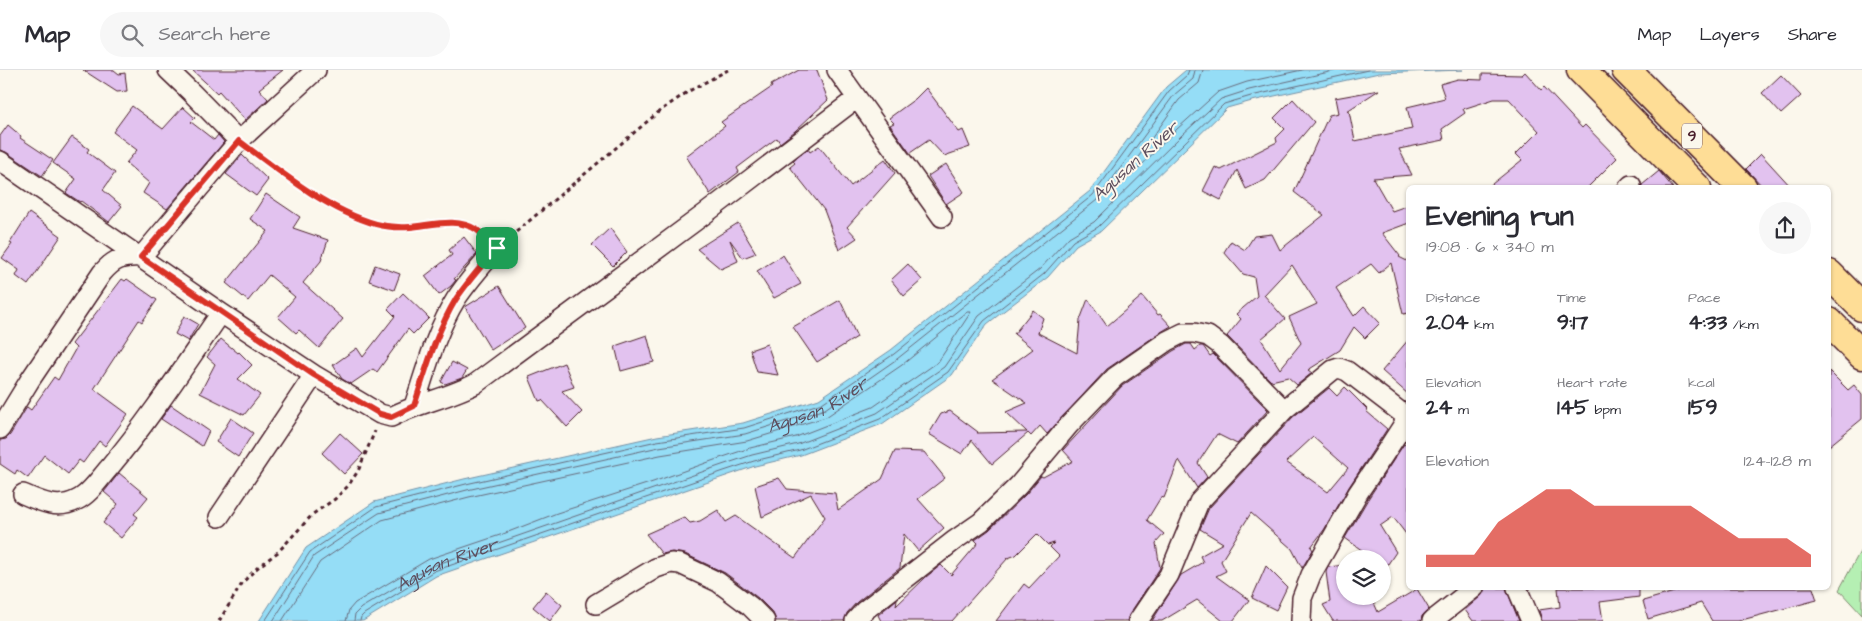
<!DOCTYPE html>
<meta charset="utf-8">
<style>
:root{--surface:#fff;--page:#f7f7f7;--text:#2b2b33;--muted:#7c7c81;--line:#e1e1e2;--accent:#d93025}
body{margin:0;font-family:"Architects Daughter",sans-serif;background:var(--page);color:var(--text);height:100vh;display:flex;flex-direction:column;font-size:19px;white-space:nowrap}
*{box-sizing:border-box;margin:0}
p{font-size:16px;color:var(--muted)}
.icon{flex:none;width:28px;height:28px;fill:none;stroke:currentColor;stroke-width:2;stroke-linecap:round;stroke-linejoin:round}
.map{position:relative;flex:1;overflow:hidden}
.details{position:absolute;left:1406px;top:115px;width:425px;height:405px;display:flex;flex-direction:column;background:var(--surface);border-radius:8px;box-shadow:0 1px 4px #0004}
.details>*{flex:none}
.fabs{position:absolute;left:1336px;top:480px;display:grid;gap:10px}
.fabs a{display:grid;place-items:center;width:55px;height:55px;border-radius:50%;background:var(--surface);box-shadow:0 1px 4px #0004;font-size:25px}
.pin{position:absolute;display:grid;place-items:center;width:42px;height:42px;color:#fff;margin:-21px;border-radius:10px;box-shadow:0 2px 8px #0006}
.round{display:grid;place-items:center;flex:none;width:52px;height:52px;border-radius:26px;background:var(--page)}
.summary{display:flex;align-items:center;justify-content:space-between;height:85px;padding:0 20px}
h1{font-size:28px;font-weight:700;line-height:38px}
.metrics{display:grid;grid-template-columns:repeat(3,1fr);gap:8px;height:85px;padding:5px 20px}
.metrics div{display:grid;align-content:center}
.metrics b{font-size:21px;font-weight:700}
.metrics small{font-size:14px;font-weight:400}
.metrics p{font-size:14px}
.chart{height:140px;padding:10px 20px}
.chart p{display:flex;justify-content:space-between}
.chart svg{width:100%;height:90px;margin-top:5px;fill:var(--accent);opacity:.7}
header{display:flex;align-items:center;gap:30px;box-sizing:border-box;height:70px;padding:0 25px;background:var(--surface);border-bottom:1px solid var(--line)}
header strong{font-size:24px}
nav{display:flex;gap:28px;margin-inline-start:auto;font-size:18px}
.search{width:350px;height:45px;background:var(--page);display:flex;align-items:center;gap:12px;box-sizing:border-box;padding:0 18px;border-radius:28px;color:var(--muted);font-size:19px}
.map>svg:first-child{display:block}
.green{fill:#b5efb3;stroke:#80876f}
.water{fill:#95ddf6;stroke:#7791a5}
.lines{fill:none;stroke-linecap:round;stroke-linejoin:round}
.shore{stroke:#686b7c;stroke-width:1}
.building{fill:#e2c2ef;stroke:#4a1f2b;fill-rule:evenodd}
.minor-casing{stroke:#4a1f2b;stroke-width:22}
.highway-casing{stroke:#4a1f2b;stroke-width:31}
.path{stroke:#4a1f2b;stroke-width:3;stroke-dasharray:4 4;stroke-linecap:butt}
.minor{stroke:#fbf7ec;stroke-width:19}
.highway{stroke:#fedd96;stroke-width:28}
.route-casing{stroke:#fff;stroke-width:10}
.route{stroke:#d93025;stroke-width:6}
.labels{text-anchor:middle;stroke-width:4;stroke-linejoin:round;paint-order:stroke}
.shield{fill:#fbf7ec;stroke:#7f6065;stroke-width:1}
.shield-label{font-size:15px;font-weight:bold;fill:#4a1f2b}
.water-label{font-size:18px;font-style:italic;fill:#5d4e5e;stroke:#fbf7ec}
</style>
<header>
<strong>Map</strong>
<div class="search"><svg class="icon" aria-label="search" viewBox="0 0 24 24"><circle cx="10" cy="10" r="6"/><path d="M15 15l6 6"/></svg>Search here</div>
<nav><a>Map</a><a>Layers</a><a>Share</a></nav>
</header>
<div class="map">
<svg width="1862" height="551" viewBox="0 0 1862 551">
<rect width="100%" height="100%" fill="#fbf7ec"/>
<filter id="ink" filterUnits="userSpaceOnUse"><feTurbulence type="fractalNoise" baseFrequency=".02" numOctaves="2"/><feDisplacementMap in="SourceGraphic" scale="10" xChannelSelector="R" yChannelSelector="G"/><feConvolveMatrix kernelMatrix="1 2 1 2 8 2 1 2 1" color-interpolation-filters="sRGB"/></filter>
<g filter="url(#ink)">
<path class="green" d="M1862 478V545L1839 520Z"/>
<path class="water" d="M1186 0H1463L1379 3 1252 31 1227 38 1101 161 1076 175 1048 207 987 254 952 305 882 354 801 385 755 396 436 506 363 551H259L306 478 374 432 464 409 657 366 743 353 819 329 891 280 1090 121 1166 17Z"/>
<g class="lines">
<g class="shore">
<path d="M1203 0 1199 13 1179 30 1126 104V108L1130 107 1177 59 1218 22 1247 12 1302 0"/>
<path d="M265 551 310 482 376 437 466 414 657 371 744 358 822 333 894 284 1093 125 1169 21 1187 5 1189 0"/>
<path id="s1" d="M273 551 314 486 379 443 467 420 659 377 745 364 825 339 897 289 1097 130 1174 25 1193 9 1195 0"/>
<path d="M282 551 320 492 382 450 469 427 660 385 747 371 826 347 902 295 967 242H971L938 292 873 337 796 367 750 378 720 388 653 412 557 443 503 464 429 489 355 533 349 540 346 551"/>
<path id="s2" d="M354 551 355 544 361 538 432 496 722 395 752 385 798 374 877 343 944 297 979 246 1040 199 1069 167 1094 152 1182 65 1221 29 1249 20 1338 0"/>
<path d="M360 551 361 547 364 544 434 501 724 401 754 391 800 380 880 349 948 302 984 251 1044 204 1073 171 1098 157 1224 34 1251 26 1368 0"/>
</g>
</g>
<path class="building" d="M83 0H114L119 4 125 3 127 21 117 22Z
M192 0H283L259 19 268 29 245 50 219 21 217 23Z
M799 0H817L828 30 795 61 780 73 777 68 737 98 739 102 710 124 686 86 725 56 721 52 772 17 771 15Z
M1525 2 1541 20 1544 17 1582 58 1585 55 1617 88 1587 118H1487L1522 90 1516 84 1539 61 1509 29H1494L1463 39 1465 43 1442 59 1444 70 1399 79 1412 105 1373 108 1392 141 1409 135V153L1382 163 1400 186 1399 187 1409 192V243L1403 244 1391 193 1379 203 1371 194 1336 218 1354 246 1364 236 1380 253 1365 268 1354 257 1340 280 1308 300 1312 303 1297 315 1288 307 1271 311 1227 266 1241 249 1236 244 1257 226 1254 207 1243 204 1224 182 1231 171 1245 180 1254 166 1272 164 1280 180 1324 145 1294 122 1329 45 1338 43 1335 28 1379 20 1347 41H1349L1355 71 1412 59 1407 37 1445 28 1440 14 1458 9 1482 10V4L1522 5ZM1292 195 1317 234 1289 247 1301 273 1280 299 1261 269 1285 249 1264 225Z
M1781 5 1801 26 1781 44 1762 23Z
M926 18 959 62 963 60 970 77 944 86 929 70 910 83 890 55 894 53 889 48 915 29Z
M1293 29 1314 52 1265 110 1246 119 1237 100 1221 130 1203 121 1215 97 1221 100 1277 72 1276 68 1285 59 1274 48Z
M132 36 163 59 183 37 195 48 191 52 214 70 218 65 224 72 167 139 143 123 149 113 126 93 137 80 113 62Z
M8 55 21 66 20 68 53 90 42 106 6 82 0 80V66Z
M72 67 89 79 87 82 115 103 103 120 122 136 109 152 81 131 80 132 66 123 76 109 53 93Z
M819 76 851 116 885 89 895 103 847 157 857 168 839 180 824 140 790 97 795 93 793 91 808 79 810 82Z
M1761 84 1792 118H1764L1746 99Z
M242 85 268 110 256 126 226 104Z
M946 94 964 122 946 134 928 106Z
M1659 101 1673 118H1642V115Z
M266 124 300 147 293 158 328 170 321 191 303 213 343 249 319 278 299 260 296 263 278 247 295 227 269 205 248 231 226 213 268 161 250 149Z
M29 143 61 166 28 215 16 206 19 200 2 188 12 174 10 173Z
M738 153 756 183 743 188 730 170 738 191 721 199 697 179Z
M610 158 627 182 613 196 592 175Z
M464 167 477 184 454 209 456 210 451 216 439 225 425 206 452 185 449 180Z
M783 185 801 214 774 228 757 201Z
M908 194 922 210 904 226 891 210Z
M375 195 400 204 394 220 369 211Z
M122 209 125 211 127 209 157 230 142 252 139 250 94 319 128 344 105 376 99 371 83 393 79 390 68 404 44 385 28 408 17 400 15 404 0 394V370L6 369 10 365 27 337 31 340 54 307 58 310 76 278 72 274Z
M499 216 525 258 491 280 465 237Z
M403 223 429 248 413 264 408 259 377 302 373 299 351 314 342 309 333 295 357 278 363 287 395 246 388 239Z
M1142 226 1158 245 1160 244 1171 256 1161 262 1107 299 1047 364 1040 356 1031 366 1028 363 992 394 972 370 962 384 929 364 941 344 950 341 978 362 977 363 1027 362 1006 342 1027 333 992 309 1033 279 1014 264 1033 240 1043 248 1038 263 1077 283 1080 250 1088 229 1107 256Z
M840 230 857 267 817 292 793 257Z
M184 246 198 254 188 271 175 264Z
M647 265 654 292 621 301 615 276Z
M221 269 238 283 239 282 252 295 238 309 260 325 244 345 200 323 215 294 207 287Z
M1409 269V325L1382 301Z
M767 274 778 305 757 302 750 280Z
M1186 274H1191L1195 280 1200 276H1203L1210 286 1213 284 1268 340 1237 374 1217 364 1198 393 1207 407 1197 418 1179 390 1164 428 1161 427 1147 450 1164 464 1156 473 1160 498 1129 545 1127 551H996L1024 514 1029 518 1059 486 1050 477 1054 473 1048 475 1037 464 1016 485 1008 488 952 551H881L878 545 897 529 896 536 926 507 941 495 951 505 978 473 975 470 989 460 1026 424 1041 406 1043 407 1073 391 1063 380 1122 316 1173 281Z
M452 292 467 300 462 308 445 314 441 312Z
M564 293 574 317 562 321 582 342 567 357 542 330 539 331 529 307Z
M1829 301 1848 320 1854 315 1862 325V349L1829 376Z
M1345 317 1368 340 1366 341 1387 359 1349 417 1324 460 1311 477 1313 480 1302 498 1292 479 1251 443 1221 491 1226 501 1216 506 1249 530 1233 551H1223L1197 530 1162 551H1152L1181 505 1203 492 1200 486 1223 473 1200 459 1209 438 1293 347 1329 318 1337 326ZM1313 367 1348 398 1328 422 1286 392Z
M171 335 209 361 202 376 161 349Z
M231 348 253 363 238 387 216 372Z
M340 363 363 384 344 404 322 383Z
M1404 374 1409 378V468L1393 447 1380 456 1396 482 1386 497 1382 494V489H1374L1345 468 1368 429Z
M895 381 924 382 945 408 918 429 944 458 918 481 904 464 900 498 857 532 847 543 844 551H776L773 543 758 528 725 503 685 484 672 482 662 484 646 464 684 447 690 453 700 451 718 440 726 452 736 446 795 488 825 447 811 424 762 447 755 416 779 408 787 419 835 423 838 440 882 409Z
M119 403 148 427 134 444 138 447 121 468 103 453 118 434 104 422Z
M1345 495V526H1371L1378 542 1417 519 1429 539 1422 546 1421 551H1333L1323 535 1330 532 1326 502 1328 497Z
M1266 496 1287 517 1276 540 1252 528Z
M1485 518H1506L1519 551H1473L1465 540 1481 526Z
M1558 518H1639V527L1600 532 1603 551H1542L1539 540 1560 537Z
M1688 518H1813L1817 530 1738 551H1712L1701 533 1648 549 1643 531Z
M546 521 562 535 550 551 533 537Z"/>
<g class="lines">
<defs>
<path id="minor" d="M168 0 191 22 239 71
M837 0 942 147
M0 91 221 243 314 305 380 344 391 347C418 333 448 328 475 314L706 143 857 28
M1628 118 1631 115
M414 336C426 300 436 261 456 229 468 211 483 194 497 178
M0 359 30 310 102 203C114 189 122 186 141 187L239 71 316 0
M23 424C41 432 58 440 77 430 90 424 100 408 109 398 150 349 185 295 221 243
M219 447 314 305
M1517 518 1531 551
M596 534 656 498 671 493 680 494 718 512 750 536 765 551
M855 551 864 541 955 470 981 452 1018 416 1069 355 1115 307 1167 271 1183 263H1194L1208 266 1220 275 1284 340 1333 300 1339 298 1347 301 1407 347
M1138 551 1169 505 1199 432 1284 340
M1301 551 1302 528 1311 505 1358 423 1383 386 1409 346
M1432 551 1474 518"/>
<path id="highway" d="M1581 0 1697 118
M1626 0 1743 118
M1829 204 1862 237
M1829 252 1862 285"/>
</defs>
<use href="#minor" class="minor-casing"/>
<use href="#highway" class="highway-casing"/>
<path class="path" d="M254 82C291 109 330 140 375 154 413 166 452 138 485 167
M510 167 661 40 689 21 728 0
M219 551 243 512 257 498 278 482 313 444 335 429 348 416 358 401 375 361"/>
<use href="#minor" class="minor"/>
<use href="#highway" class="highway"/>
</g>
</g>
<g class="lines" filter="url(#ink)">
<defs>
<path id="route" d="M239 71C279 101 327 140 376 154 387 157 398 158 410 157 433 155 457 147 477 160 484 165 491 173 497 178 483 194 468 211 456 229 436 262 426 300 414 336L391 347 380 344 314 305 141 187Z"/>
</defs>
<use href="#route" class="route-casing"/>
<use href="#route" class="route"/>
</g>
<g class="labels">
<rect class="shield" x="1682" y="53.5" width="20" height="25" rx="4"/>
<g class="shield-label">
<text x="1692" y="71">9</text>
</g>
<g class="water-label">
<text transform="translate(1135 91) rotate(-42)" y="6">Agusan River</text>
<text dy="6" stroke="none"><textPath href="#s1" startOffset="608">Agusan River</textPath></text>
<text dy="6" stroke="none"><textPath href="#s2" startOffset="112">Agusan River</textPath></text>
</g>
</g>
</svg>
<div class="fabs">
<a><svg class="icon" aria-label="layers" viewBox="0 0 24 24"><path d="M12 4l9 5-9 5-9-5zM3 14l9 5 9-5"/></svg></a>
</div>
<div class="pin" style="left:497px;top:178px;background:#1e9e55"><svg class="icon" aria-label="arrive" viewBox="0 0 24 24"><path d="M6 21V4h12l-3 4 3 4H6"/></svg></div>
<section class="details">
<div class="summary"><div><h1>Evening run</h1><p>19:08 · 6 × 340 m</p></div><a class="round"><svg class="icon" aria-label="share" viewBox="0 0 24 24"><path d="M12 15V3M7 8l5-5 5 5M5 13v7h14v-7"/></svg></a></div>
<div class="metrics">
<div><p>Distance</p><b>2.04<small> km</small></b></div>
<div><p>Time</p><b>9:17</b></div>
<div><p>Pace</p><b>4:33<small> /km</small></b></div>
</div>
<div class="metrics">
<div><p>Elevation</p><b>24<small> m</small></b></div>
<div><p>Heart rate</p><b>145<small> bpm</small></b></div>
<div><p>kcal</p><b>159</b></div>
</div>
<div class="chart"><p><span>Elevation</span>124–128 m</p>
<svg viewBox="0 0 160 44" preserveAspectRatio="none"><path d="M0 44V38L10 38L20 38L30 22L40 14L50 6L60 6L70 14L80 14L90 14L100 14L110 14L120 22L130 30L140 30L150 30L160 38V44z"/></svg>
</div>
</section>
</div>
